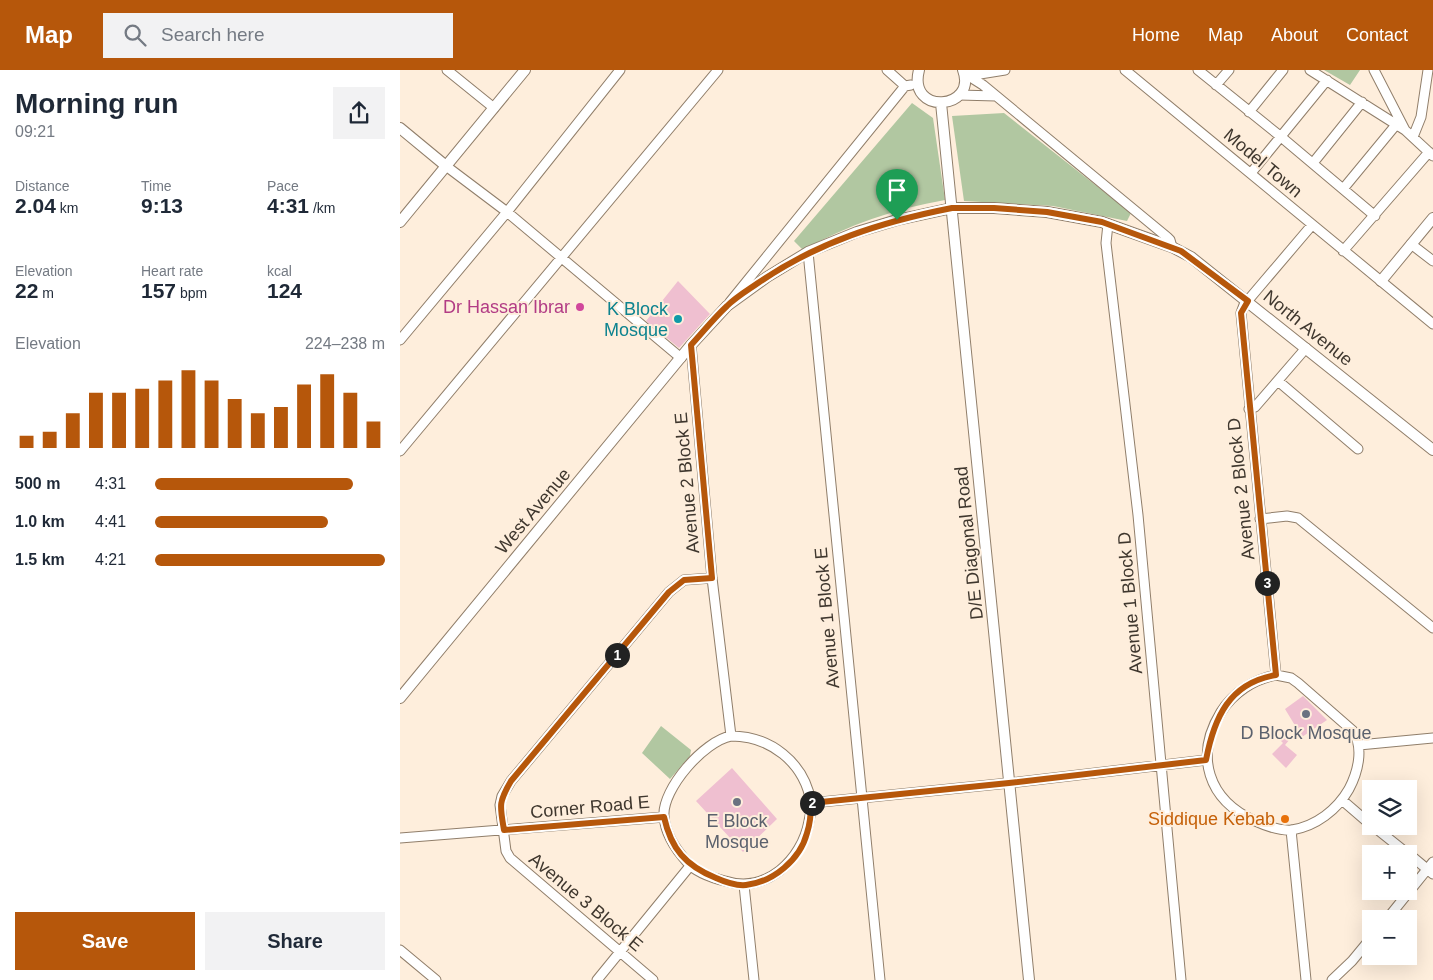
<!DOCTYPE html>
<meta charset="utf-8">
<style>
:root{--surface:#fff;--page:#f2f2f3;--text:#1f2937;--muted:#747a83;--accent:#b6570b}
body{margin:0;font-family:Helvetica,sans-serif;background:var(--page);color:var(--text);height:100vh;display:flex;flex-direction:column;font-size:19px;white-space:nowrap}
*{box-sizing:border-box;margin:0}
p{font-size:16px;color:var(--muted)}
.icon{flex:none;width:28px;height:28px;fill:none;stroke:currentColor;stroke-width:2;stroke-linecap:round;stroke-linejoin:round}
.map{position:relative;flex:1;overflow:hidden}
.details{display:flex;flex-direction:column;background:var(--surface);width:400px}
.details>*{flex:none}
.tools{position:absolute;left:962px;top:710px;display:grid;gap:10px}
.tools a{display:grid;place-items:center;width:55px;height:55px;border-radius:0px;background:var(--surface);box-shadow:0 5px 20px #0002;font-size:25px}
.pin{position:absolute;display:grid;place-items:center;width:42px;height:42px;color:#fff;margin:-51px -21px;border-radius:50% 50% 50% 0;rotate:-45deg;box-shadow:0 0 5px #0007}
.pin .icon{rotate:45deg}
.km{position:absolute;width:25px;height:25px;margin:-12px;border-radius:50%;background:#222;color:#fff;font-size:14px;line-height:25px;text-align:center}
.round{display:grid;place-items:center;flex:none;width:52px;height:52px;border-radius:0px;background:var(--page)}
.summary{display:flex;align-items:center;justify-content:space-between;height:85px;padding:0 15px}
h1{font-size:28px;font-weight:700;line-height:38px}
.figures{display:grid;grid-template-columns:repeat(3,1fr);gap:8px;height:85px;padding:5px 15px}
.figures div{display:grid;align-content:center}
.figures b{font-size:21px;font-weight:700}
.figures small{font-size:14px;font-weight:400}
.figures p{font-size:14px}
.chart{height:140px;padding:10px 15px}
.chart p{display:flex;justify-content:space-between}
.chart svg{width:100%;height:90px;margin-top:5px;stroke:var(--accent);stroke-width:6}
.cta{display:flex;gap:10px;margin-top:auto;padding:10px 15px}
.cta a{flex:1;height:58px;border-radius:0px;background:var(--accent);color:#fff;font-size:20px;font-weight:700;line-height:58px;text-align:center}
.cta a+a{background:var(--page);color:var(--text)}
ul{padding:0 15px;list-style:none;font-size:16px}
li{display:grid;grid-template-columns:80px 60px 1fr;align-items:center;height:38px}
li i{height:12px;border-radius:6px;background:var(--accent)}
header{display:flex;align-items:center;gap:30px;box-sizing:border-box;height:70px;padding:0 25px;background:var(--accent);color:#fff}
header strong{font-size:24px}
nav{display:flex;gap:28px;margin-inline-start:auto;font-size:18px}
.search{width:350px;height:45px;background:var(--page);display:flex;align-items:center;gap:12px;box-sizing:border-box;padding:0 18px;border-radius:0px;color:var(--muted);font-size:19px}
main{display:flex;flex:1;min-height:0}
.map>svg:first-child{display:block}
.green{fill:#b1c7a1}
.building{fill:#efbfd0}
.lines{fill:none;stroke-linecap:round;stroke-linejoin:round}
.minor-casing{stroke:#907e6a;stroke-width:11}
.tertiary-casing{stroke:#907e6a;stroke-width:12}
.minor{stroke:#fff;stroke-width:9}
.tertiary{stroke:#fff;stroke-width:10}
.route-casing{stroke:#fff;stroke-width:10}
.route{stroke:#b6570b;stroke-width:6}
.hotel-dot{fill:#d1479c;stroke:#feeedc;stroke-width:2}
.culture-dot{fill:#0f9aa8;stroke:#feeedc;stroke-width:2}
.worship-dot{fill:#6b7280;stroke:#feeedc;stroke-width:2}
.food-dot{fill:#e8710a;stroke:#feeedc;stroke-width:2}
.labels{text-anchor:middle;stroke-width:4;stroke-linejoin:round;paint-order:stroke}
.street-label{font-size:18px;fill:#3f372e;stroke:#feeedc}
.hotel-label{font-size:18px;fill:#b23c85;stroke:#feeedc;text-anchor:end}
.culture-label{font-size:18px;fill:#0d838f;stroke:#feeedc;text-anchor:end}
.worship-label{font-size:18px;fill:#5b616d;stroke:#feeedc}
.food-label{font-size:18px;fill:#c56008;stroke:#feeedc;text-anchor:end}
</style>
<header>
<strong>Map</strong>
<div class="search"><svg class="icon" aria-label="search" viewBox="0 0 24 24"><circle cx="10" cy="10" r="6"/><path d="M15 15l6 6"/></svg>Search here</div>
<nav><a>Home</a><a>Map</a><a>About</a><a>Contact</a></nav>
</header>
<main>
<section class="details">
<div class="summary"><div><h1>Morning run</h1><p>09:21</p></div><a class="round"><svg class="icon" aria-label="share" viewBox="0 0 24 24"><path d="M12 15V3M7 8l5-5 5 5M5 13v7h14v-7"/></svg></a></div>
<div class="figures">
<div><p>Distance</p><b>2.04<small> km</small></b></div>
<div><p>Time</p><b>9:13</b></div>
<div><p>Pace</p><b>4:31<small> /km</small></b></div>
</div>
<div class="figures">
<div><p>Elevation</p><b>22<small> m</small></b></div>
<div><p>Heart rate</p><b>157<small> bpm</small></b></div>
<div><p>kcal</p><b>124</b></div>
</div>
<div class="chart"><p><span>Elevation</span>224–238 m</p>
<svg viewBox="0 0 160 44" preserveAspectRatio="none"><path d="M5 44V38M15 44V36M25 44V27M35 44V17M45 44V17M55 44V15M65 44V11M75 44V6M85 44V11M95 44V20M105 44V27M115 44V24M125 44V13M135 44V8M145 44V17M155 44V31"/></svg>
</div>
<ul>
<li><b>500 m</b>4:31<i style="width:86%"></i></li>
<li><b>1.0 km</b>4:41<i style="width:75%"></i></li>
<li><b>1.5 km</b>4:21<i style="width:100%"></i></li>
</ul>
<div class="cta"><a>Save</a><a>Share</a></div>
</section>
<div class="map">
<svg width="1033" height="910" viewBox="0 0 1033 910">
<rect width="100%" height="100%" fill="#feeedc"/>
<path class="green" d="M924 0H960L950 15Z
M512 33 533 48 545 130C494 139 448 155 403 180L394 171Z
M604 43 731 143 727 151 653 136 564 131 552 46Z
M261 656 291 680 290 686 270 709 242 683Z"/>
<path class="building" d="M278 211 310 244 279 278 246 251Z
M903 626 927 650 902 667 885 639Z
M884 664 890 669 885 675 897 685 886 698 872 684 883 673 879 669Z
M332 698 377 749 343 782 296 731Z"/>
<g class="lines">
<defs>
<path id="minor" d="M47 0 94 38
M487 0 505 16 511 15
M725 0 1033 254
M798 0 880 66 975 146
M910 0 1005 60 1033 86
M974 0 1005 60
M564 3 583 15 767 167 770 170 772 177
M565 3 580 4 605 0
M816 15 829 0
M559 25 596 26
M849 42 883 0
M1013 67 1021 47 1028 0
M913 93 962 32
M46 96 107 142 281 288
M851 103 927 10
M943 119 995 56
M708 154 706 173 738 445 781 910
M1011 174 1033 191
M943 181 1029 82
M408 182 480 910
M330 232 505 16
M0 270 107 142 220 0
M291 275 312 508 331 666
M878 311 958 379
M849 339 855 337 906 278
M0 381 318 0
M860 449 887 446 898 448 1033 558
M876 605 841 243 844 235 912 155
M876 605 891 608 898 613 953 661C964 678 958 702 949 719 937 740 916 756 892 760 880 761 866 756 855 751 808 730 794 686 821 642 833 623 854 609 876 605Z
M331 666C370 666 404 692 411 732 412 738 410 746 409 751 402 790 366 824 325 811 313 808 296 802 288 793 276 780 265 764 264 746 262 719 304 671 331 666Z
M959 675 1033 668
M942 730 971 755
M411 733 609 713 806 690
M973 756 1008 784
M891 760 906 910
M0 768 264 747
M1009 784 1033 804
M344 815 354 910
M987 849 1033 792
M0 880 36 910
M197 910 290 796
M253 910 110 788 106 781 100 735 102 726 111 711 269 522 284 510 312 508
M932 910 952 891 971 868"/>
<path id="tertiary" d="M519 0C507 46 578 40 563 0
M541 33 629 910
M0 58 46 96
M0 152 125 0
M981 211 1033 148
M0 628 291 275 327 236 367 207 408 182 457 162 497 150 552 138H594L647 142 702 152 772 177 791 187 1033 380"/>
</defs>
<use href="#minor" class="minor-casing"/>
<use href="#tertiary" class="tertiary-casing"/>
<use href="#minor" class="minor"/>
<use href="#tertiary" class="tertiary"/>
</g>
<g class="lines">
<defs>
<path id="route" d="M552 138H594L647 142 702 152 781 181 848 231 841 243 876 605C829 613 814 648 806 690L609 713 411 733C411 743 410 754 407 763 400 790 373 812 346 815 336 816 325 812 316 808 286 796 271 779 264 747L104 760C100 736 98 733 111 711L269 522 284 510 312 508 291 275C303 262 314 248 327 236 336 227 348 220 358 213 418 172 481 152 552 138Z"/>
</defs>
<use href="#route" class="route-casing"/>
<use href="#route" class="route"/>
</g>
<circle class="hotel-dot" cx="180" cy="237" r="5"/>
<circle class="culture-dot" cx="278" cy="249" r="5"/>
<g class="worship-dot">
<circle cx="906" cy="644" r="5"/>
<circle cx="337" cy="732" r="5"/>
</g>
<circle class="food-dot" cx="885" cy="749" r="5"/>
<g class="labels">
<g class="street-label">
<text transform="translate(863 93) rotate(40)" y="6">Model Town</text>
<text transform="translate(908 258) rotate(39)" y="6">North Avenue</text>
<text transform="translate(287 413) rotate(-95)" y="6">Avenue 2 Block E</text>
<text transform="translate(841 419) rotate(-96)" y="6">Avenue 2 Block D</text>
<text transform="translate(133 441) rotate(-50)" y="6">West Avenue</text>
<text transform="translate(569 473) rotate(-96)" y="6">D/E Diagonal Road</text>
<text transform="translate(730 533) rotate(-95)" y="6">Avenue 1 Block D</text>
<text transform="translate(427 548) rotate(-95)" y="6">Avenue 1 Block E</text>
<text transform="translate(190 737) rotate(-5)" y="6">Corner Road E</text>
<text transform="translate(186 832) rotate(40)" y="6">Avenue 3 Block E</text>
</g>
<g class="hotel-label">
<text x="170" y="243">Dr Hassan Ibrar</text>
</g>
<g class="culture-label">
<text x="268" y="245">K Block<tspan x="268" dy="21">Mosque</tspan></text>
</g>
<g class="worship-label">
<text x="906" y="669">D Block Mosque</text>
<text x="337" y="757">E Block<tspan x="337" dy="21">Mosque</tspan></text>
</g>
<g class="food-label">
<text x="875" y="755">Siddique Kebab</text>
</g>
</g>
</svg>
<div class="tools">
<a><svg class="icon" aria-label="layers" viewBox="0 0 24 24"><path d="M12 4l9 5-9 5-9-5zM3 14l9 5 9-5"/></svg></a>
<a>+</a>
<a>−</a>
</div>
<div class="pin" style="left:497px;top:150px;background:#1e9e55"><svg class="icon" aria-label="arrive" viewBox="0 0 24 24"><path d="M6 21V4h12l-3 4 3 4H6"/></svg></div>
<b class="km" style="left:217px;top:585px">1</b>
<b class="km" style="left:412px;top:733px">2</b>
<b class="km" style="left:867px;top:513px">3</b>
</div>
</main>
